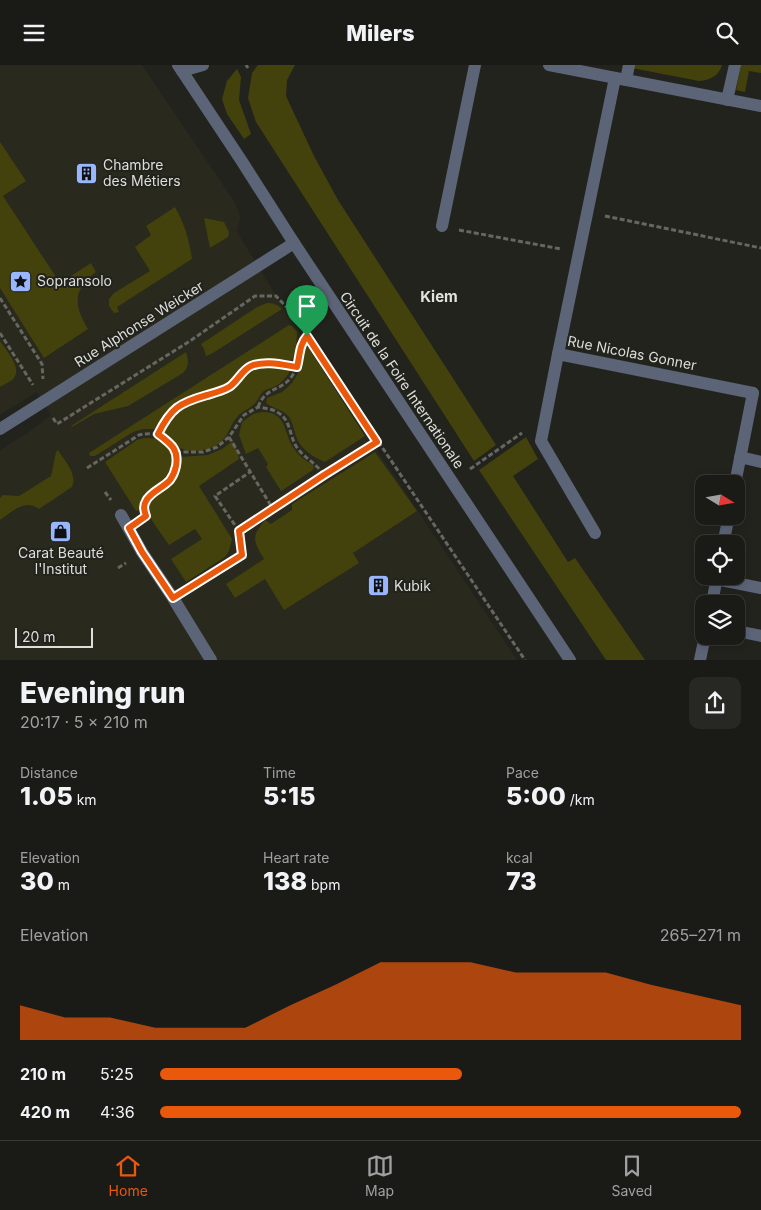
<!DOCTYPE html>
<meta charset="utf-8">
<style>
:root{--surface:#1a1a16;--page:#272723;--text:#f1f3f6;--muted:#9fa1a1;--line:#383835;--accent:#ea580c}
body{margin:0;font-family:Inter,sans-serif;background:var(--page);color:var(--text);height:100vh;display:flex;flex-direction:column;font-size:19px;white-space:nowrap}
*{box-sizing:border-box;margin:0}
p{font-size:16px;color:var(--muted)}
.icon{flex:none;width:28px;height:28px;fill:none;stroke:currentColor;stroke-width:2;stroke-linecap:round;stroke-linejoin:round}
.map{position:relative;height:595px;overflow:hidden}
.side{display:flex;flex-direction:column;background:var(--surface);flex:1}
.side>*{flex:none}
.needle{width:32px;rotate:101deg}
.controls{position:absolute;left:695px;top:410px;display:grid;gap:10px}
.controls a{display:grid;place-items:center;width:50px;height:50px;border-radius:10px;background:var(--surface);box-shadow:0 2px 8px #0003,0 0 0 1px var(--line);font-size:25px}
.scale{position:absolute;left:15px;bottom:12px;width:78px;box-sizing:border-box;padding-left:5px;border:2px solid #dededa;border-top:0;font-size:14px;line-height:18px;white-space:nowrap;color:#dededa;-webkit-text-stroke:4px #23231e;paint-order:stroke}
.pin{position:absolute;display:grid;place-items:center;width:42px;height:42px;color:#fff;margin:-51px -21px;border-radius:50% 50% 50% 0;rotate:-45deg;box-shadow:0 0 5px #0007}
.pin .icon{rotate:45deg}
.round{display:grid;place-items:center;flex:none;width:52px;height:52px;border-radius:10px;background:var(--page)}
.summary{display:flex;align-items:center;justify-content:space-between;height:85px;padding:0 20px}
h1{font-size:28px;font-weight:800;line-height:38px}
.figures{display:grid;grid-template-columns:repeat(3,1fr);gap:8px;height:85px;padding:5px 20px}
.figures div{display:grid;align-content:center}
.figures b{font-size:25px;font-weight:800}
.figures small{font-size:14px;font-weight:400}
.figures p{font-size:14px}
.chart{height:140px;padding:10px 20px}
.chart p{display:flex;justify-content:space-between}
.chart svg{width:100%;height:90px;margin-top:5px;fill:var(--accent);opacity:.7}
ul{padding:0 20px;list-style:none;font-size:16px}
li{display:grid;grid-template-columns:80px 60px 1fr;align-items:center;height:38px}
li i{height:12px;border-radius:6px;background:var(--accent)}
header{display:flex;justify-content:space-between;align-items:center;height:65px;padding:0 20px;background:var(--surface);font-size:22px;font-weight:800}
.dock{display:flex;justify-content:space-around;align-items:center;height:70px;border-top:1px solid var(--line);background:var(--surface);font-size:14px;color:var(--muted)}
.dock a{display:grid;justify-items:center;gap:2px}
.dock .on{color:var(--accent)}
.map>svg:first-child{display:block}
.built{fill:#29291d}
.green{fill:#43410c}
.lines{fill:none;stroke-linecap:round;stroke-linejoin:round}
.path{stroke:#666662;stroke-width:3;stroke-dasharray:5 2.5;stroke-linecap:butt}
.service{stroke:#5c6578;stroke-width:12}
.minor{stroke:#5c6578;stroke-width:12}
.tertiary{stroke:#5c6578;stroke-width:12}
.route-casing{stroke:#fff;stroke-width:10}
.route{stroke:#ea580c;stroke-width:6}
.labels{text-anchor:middle;stroke-width:4;stroke-linejoin:round;paint-order:stroke}
.poi-label{font-size:14px;fill:#dededa;stroke:#23231e;text-anchor:start}
.street-label{font-size:14px;fill:#dededa;stroke:#23231e}
.neighbourhood-label{font-size:15px;font-weight:bold;fill:#e3e3db;stroke:#23231e}
</style>
<header><svg class="icon" aria-label="menu" viewBox="0 0 24 24"><path d="M4 6h16M4 12h16M4 18h16"/></svg>Milers<svg class="icon" aria-label="search" viewBox="0 0 24 24"><circle cx="10" cy="10" r="6"/><path d="M15 15l6 6"/></svg></header>
<div class="map">
<svg width="761" height="595" viewBox="0 0 761 595">
<rect width="100%" height="100%" fill="#23231e"/>
<path class="built" d="M0 0H142L236 139 240 153 237 167 294 260 517 595H0V385L29 367 51 350 37 327 0 350Z"/>
<path class="green" d="M258 0H295L287 15 286 31 314 91 338 135 496 380 474 396 256 57 248 33 252 8Z
M633 0H722C719 11 710 15 699 16L632 3Z
M741 0H761V8L749 6 745 27 736 25Z
M237 4 241 12 239 35 251 69 244 74 227 49 222 34 227 16Z
M0 77 26 116 3 131 60 218 91 198 96 207C72 225 74 241 88 264L44 293 0 223Z
M175 142C185 160 189 174 192 194L117 242 119 247 114 248 109 241V234L114 228 150 206 135 182 151 170 146 161Z
M204 153 224 157 229 167 228 172 210 183Z
M267 238C273 238 277 239 282 244L213 288 206 291 204 284 201 279 257 242Z
M289 260 292 261 297 267 296 290 293 294 286 297 277 295 252 297 248 298C240 306 232 316 222 321 212 326 202 326 192 330 174 336 164 346 157 364H143L133 367 95 391H90L89 388Z
M0 276C6 285 22 302 14 313 11 317 4 319 0 322Z
M306 281 308 282 365 371 325 397C313 392 300 384 296 371 294 365 293 358 289 352 283 344 273 344 266 338L267 333 282 327 292 318 301 303Z
M186 287C189 296 189 302 183 308L128 341 94 349 72 362 71 361Z
M273 302 290 304V306C286 313 282 318 274 322 269 324 265 324 261 329 258 333 257 338 252 341 247 345 241 347 237 352 231 359 229 368 223 375 213 385 193 389 180 383 176 381 166 371 163 367L167 360 180 345 193 337 221 330 232 324 254 304Z
M262 347C287 347 283 366 293 382 298 391 306 395 314 401L313 405 281 426 266 402 268 399 258 383 246 389 239 370 242 357 253 349Z
M526 372 538 394 513 411 568 497 575 493 645 595H606L479 405Z
M144 373C149 373 154 373 159 375 173 380 176 400 168 411 162 420 150 422 144 430 140 434 139 439 140 445L136 446 105 397 137 375Z
M233 376 235 379 239 394 199 421 232 474 229 486 225 492 186 517 171 494 202 474 195 464 169 480C164 472 150 455 148 447 144 432 169 425 175 415 180 408 180 400 181 392L208 390 222 384Z
M58 385C64 395 78 409 72 422L39 444C25 433 12 447 0 455V433L3 430 19 431 51 411 56 387Z
M375 387 417 446 353 488 359 498 284 545 265 514 235 533 226 519 264 494C253 475 251 472 265 455L271 459 292 445V439Z"/>
<g class="lines">
<path class="path" d="M246 0 248 3
M605 151 761 183
M459 165 561 184
M0 233 42 299 43 314
M0 268 33 320
M258 342C266 321 281 327 292 311 301 299 297 283 307 271
M53 353 57 359 190 276 255 231H276L292 248 525 595
M158 369C172 342 178 338 207 330 214 328 222 326 229 322 237 317 242 305 251 301 265 295 284 299 297 302
M229 372 273 444 324 410 377 377
M176 387H203L217 382 229 372 244 350 258 342C264 343 272 344 277 347 292 355 289 373 298 384 306 394 317 399 324 410
M87 403 139 370C158 366 165 372 176 387L175 407 169 416 147 434 143 442 146 450
M470 404 522 368
M105 427 111 435
M239 466 215 431 250 407
M118 503 126 498
M188 523 242 490 239 466 273 444"/>
<path class="service" d="M626 15 629 0
M442 161 475 0
M558 289 541 376 595 468
M740 392 761 397
M735 419 753 328
M121 450 142 487 173 533 211 595
M723 479 729 451
M716 514 761 523
M712 539 717 511
M737 566 761 571
M700 595 705 571"/>
<path class="minor" d="M549 0 761 41
M182 6 203 0
M615 13 558 289 753 328
M727 35 735 0
M0 364 294 178"/>
<path class="tertiary" d="M178 0 241 95 294 178 570 595"/>
</g>
<g class="lines">
<defs>
<path id="route" d="M307 271 377 377 324 410 239 466 242 490 173 533 142 487 129 463 146 451C144 445 143 441 146 436 150 427 163 423 170 415 173 411 175 406 176 401 179 384 171 379 158 369 171 343 179 338 207 330 214 328 222 326 229 322 237 317 242 305 251 301 265 295 284 300 297 302 300 291 299 280 307 271Z"/>
</defs>
<use href="#route" class="route-casing"/>
<use href="#route" class="route"/>
</g>
<defs>
<symbol id="building-square" viewBox="-11 -11 22 22"><rect x="-9" y="-9" width="18" height="18" rx="4" fill="#97b6fd" stroke="#23231e"/><path d="M-4-6H4V6H1V3H-1V6H-4ZM-2.5-4.3h1.7v1.8h-1.7ZM.8-4.3h1.7v1.8H.8ZM-2.5-1h1.7V.8h-1.7ZM.8-1h1.7V.8H.8Z" fill="#111"/></symbol>
<symbol id="sight-square" viewBox="-11 -11 22 22"><rect x="-9" y="-9" width="18" height="18" rx="4" fill="#97b6fd" stroke="#23231e"/><path d="M0-6L1.8-2.2L6-1.7L2.9 1.2L3.7 5.4L0 3.3L-3.7 5.4L-2.9 1.2L-6-1.7L-1.8-2.2Z" fill="#111"/></symbol>
<symbol id="shop-square" viewBox="-11 -11 22 22"><rect x="-9" y="-9" width="18" height="18" rx="4" fill="#97b6fd" stroke="#23231e"/><path d="M-5-2.5h2.3a2.7 3.5 0 0 1 5.4 0H5L5.5 6h-11ZM-1.5-2.5h3a1.5 2.3 0 0 0-3 0Z" fill="#111"/></symbol>
</defs>
<g fill-rule="evenodd">
<use href="#building-square" x="74" y="96" width="25" height="25"/>
<use href="#sight-square" x="8" y="204" width="25" height="25"/>
<use href="#shop-square" x="48" y="454" width="25" height="25"/>
<use href="#building-square" x="366" y="508" width="25" height="25"/>
</g>
<g class="labels">
<g class="poi-label">
<text x="103" y="105">Chambre<tspan x="103" dy="16">des Métiers</tspan></text>
<text x="37" y="221">Sopransolo</text>
<text x="61" y="493" text-anchor="middle">Carat Beauté<tspan x="61" dy="16">l'Institut</tspan></text>
<text x="394" y="526">Kubik</text>
</g>
<g class="street-label">
<text transform="translate(139 259) rotate(-32)" y="5">Rue Alphonse Weicker</text>
<text transform="translate(632 288) rotate(11)" y="5">Rue Nicolas Gonner</text>
<text transform="translate(402 315) rotate(56)" y="5">Circuit de la Foire Internationale</text>
</g>
<g class="neighbourhood-label">
<text x="439" y="237">Kiem</text>
</g>
</g>
</svg>
<div class="controls">
<a><svg class="needle" viewBox="-14 -14 28 28"><path d="M0-13l5 13h-10z" fill="#e53935"/><path d="M0 13l5-13h-10z" fill="#9fa1a1"/></svg></a>
<a><svg class="icon" aria-label="locate" viewBox="0 0 24 24"><circle cx="12" cy="12" r="6"/><path d="M12 2v4M12 18v4M2 12h4M18 12h4"/></svg></a>
<a><svg class="icon" aria-label="layers" viewBox="0 0 24 24"><path d="M12 4l9 5-9 5-9-5zM3 14l9 5 9-5"/></svg></a>
</div>
<div class="scale">20 m</div>
<div class="pin" style="left:307px;top:271px;background:#1e9e55"><svg class="icon" aria-label="arrive" viewBox="0 0 24 24"><path d="M6 21V4h12l-3 4 3 4H6"/></svg></div>
</div>
<section class="side">
<div class="summary"><div><h1>Evening run</h1><p>20:17 · 5 × 210 m</p></div><a class="round"><svg class="icon" aria-label="share" viewBox="0 0 24 24"><path d="M12 15V3M7 8l5-5 5 5M5 13v7h14v-7"/></svg></a></div>
<div class="figures">
<div><p>Distance</p><b>1.05<small> km</small></b></div>
<div><p>Time</p><b>5:15</b></div>
<div><p>Pace</p><b>5:00<small> /km</small></b></div>
</div>
<div class="figures">
<div><p>Elevation</p><b>30<small> m</small></b></div>
<div><p>Heart rate</p><b>138<small> bpm</small></b></div>
<div><p>kcal</p><b>73</b></div>
</div>
<div class="chart"><p><span>Elevation</span>265–271 m</p>
<svg viewBox="0 0 160 44" preserveAspectRatio="none"><path d="M0 44V27L10 33L20 33L30 38L40 38L50 38L60 27L70 17L80 6L90 6L100 6L110 11L120 11L130 11L140 17L150 22L160 27V44z"/></svg>
</div>
<ul>
<li><b>210 m</b>5:25<i style="width:52%"></i></li>
<li><b>420 m</b>4:36<i style="width:100%"></i></li>
</ul>
</section>
<nav class="dock">
<a class="on"><svg class="icon" aria-label="home" viewBox="0 0 24 24"><path d="M3 11l9-7 9 7M6 9v11h12V9"/></svg>Home</a>
<a><svg class="icon" aria-label="map" viewBox="0 0 24 24"><path d="M3 6l6-2 6 2 6-2v14l-6 2-6-2-6 2zM9 4v14M15 6v14"/></svg>Map</a>
<a><svg class="icon" aria-label="saved" viewBox="0 0 24 24"><path d="M7 4h10v16l-5-4-5 4z"/></svg>Saved</a>
</nav>
